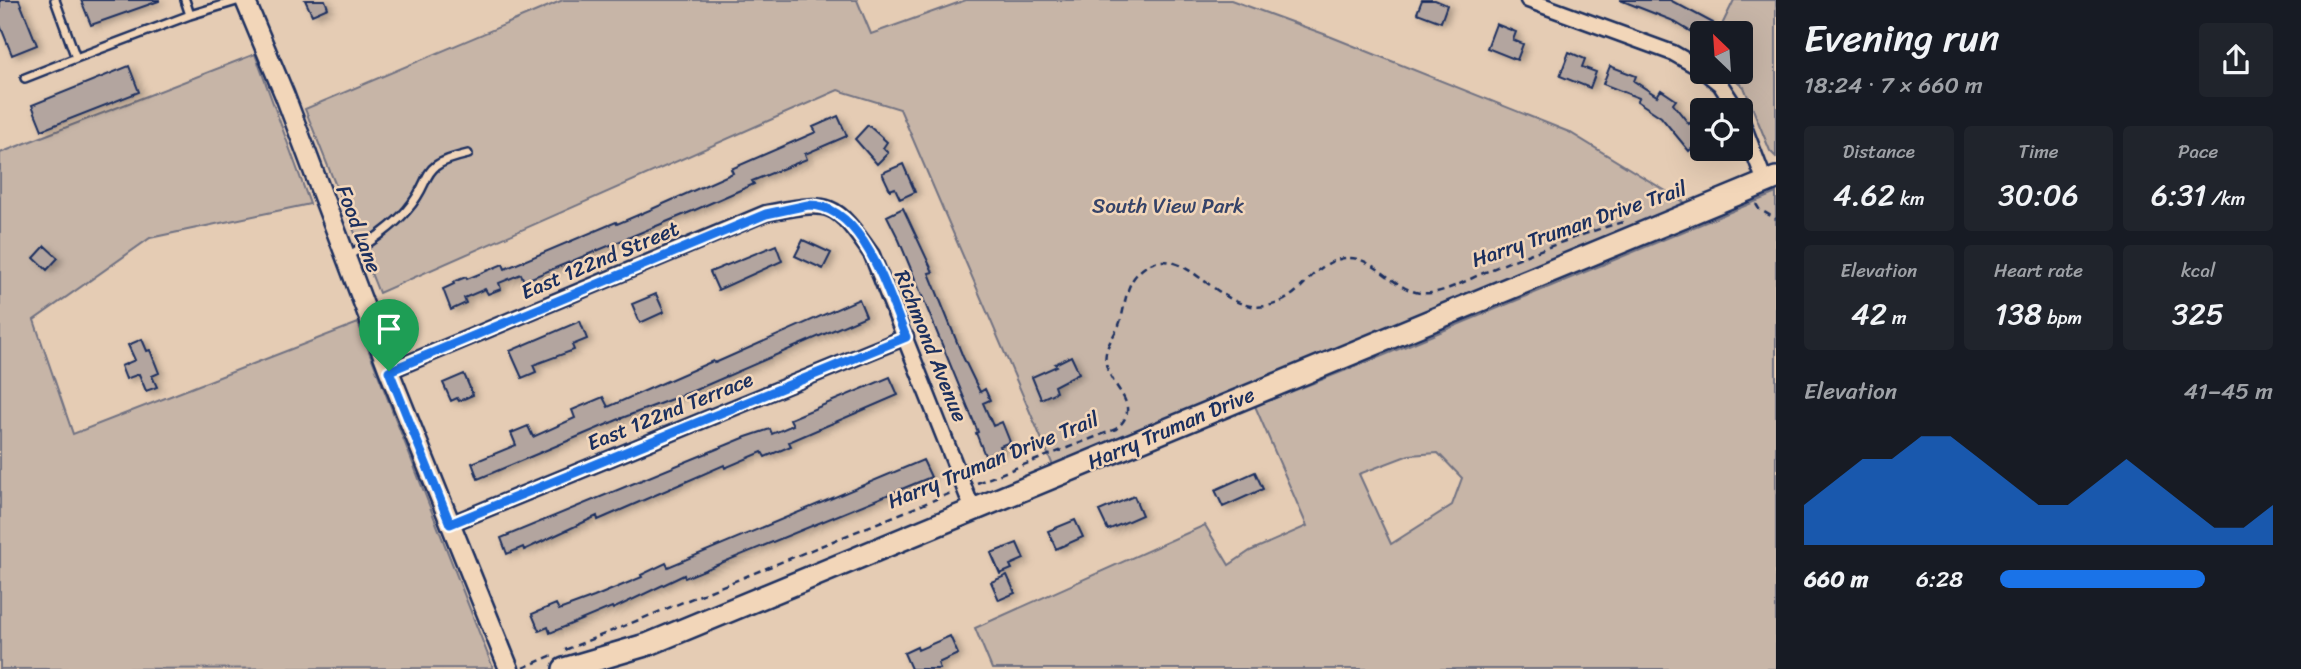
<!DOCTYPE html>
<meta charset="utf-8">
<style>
:root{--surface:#171b24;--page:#20242c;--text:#f1f3f6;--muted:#9ea1a6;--accent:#1a73e8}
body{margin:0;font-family:Sriracha,sans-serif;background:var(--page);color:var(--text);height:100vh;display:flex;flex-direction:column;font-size:26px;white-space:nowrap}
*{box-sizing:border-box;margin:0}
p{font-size:23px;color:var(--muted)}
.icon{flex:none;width:38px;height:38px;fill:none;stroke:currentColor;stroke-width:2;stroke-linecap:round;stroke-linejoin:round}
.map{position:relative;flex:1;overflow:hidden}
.details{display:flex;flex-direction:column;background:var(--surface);width:525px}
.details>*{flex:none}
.needle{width:46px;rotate:335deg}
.buttons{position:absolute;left:1690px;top:21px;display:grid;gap:14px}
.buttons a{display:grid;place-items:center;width:63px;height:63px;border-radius:7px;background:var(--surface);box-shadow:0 7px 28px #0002;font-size:35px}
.pin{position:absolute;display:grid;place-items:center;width:60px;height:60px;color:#fff;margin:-72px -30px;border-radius:50% 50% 50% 0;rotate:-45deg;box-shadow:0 0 7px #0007}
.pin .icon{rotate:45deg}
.round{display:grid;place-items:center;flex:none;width:74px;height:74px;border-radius:7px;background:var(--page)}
.head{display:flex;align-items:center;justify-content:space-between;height:119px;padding:0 28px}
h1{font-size:38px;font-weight:600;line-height:52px}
.metrics{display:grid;grid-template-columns:repeat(3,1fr);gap:10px;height:119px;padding:7px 28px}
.metrics div{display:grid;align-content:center;border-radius:7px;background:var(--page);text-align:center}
.metrics b{font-size:30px;font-weight:600}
.metrics small{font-size:19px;font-weight:400}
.metrics p{font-size:19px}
.chart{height:196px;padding:14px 28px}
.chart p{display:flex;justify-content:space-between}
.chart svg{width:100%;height:126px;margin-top:7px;fill:var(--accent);opacity:.7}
ul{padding:0 28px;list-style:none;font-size:23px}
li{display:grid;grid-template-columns:112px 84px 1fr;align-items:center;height:52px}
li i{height:18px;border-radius:9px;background:var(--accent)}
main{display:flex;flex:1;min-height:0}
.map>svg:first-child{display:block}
.green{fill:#c7b5a7;stroke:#717282;stroke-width:2;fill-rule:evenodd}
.building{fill:#b3a59f;stroke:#1b2f5e;stroke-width:2;filter:url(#shadow)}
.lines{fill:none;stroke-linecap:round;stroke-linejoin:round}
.service-casing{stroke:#1b2f5e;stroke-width:12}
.minor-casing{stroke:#1b2f5e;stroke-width:19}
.tertiary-casing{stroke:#1b2f5e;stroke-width:23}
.secondary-casing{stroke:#1b2f5e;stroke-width:26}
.path{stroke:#1b2f5e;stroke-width:2.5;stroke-dasharray:7 5;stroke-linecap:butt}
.service{stroke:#f2d6b9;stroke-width:7}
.minor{stroke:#f2d6b9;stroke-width:14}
.tertiary{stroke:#f2d6b9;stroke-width:18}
.secondary{stroke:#f2d6b9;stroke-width:21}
.route-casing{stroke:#fff;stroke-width:14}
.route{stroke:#1a73e8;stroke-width:9}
.labels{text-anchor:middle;stroke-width:5;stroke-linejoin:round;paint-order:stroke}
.park-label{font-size:21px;fill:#354369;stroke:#f2d6b9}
.street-label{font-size:21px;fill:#1b2f5e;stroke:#f2d6b9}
</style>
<main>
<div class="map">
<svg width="1776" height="669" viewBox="0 0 1776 669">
<defs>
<filter id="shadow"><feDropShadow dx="4.5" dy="2.5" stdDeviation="3.5" flood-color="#0004"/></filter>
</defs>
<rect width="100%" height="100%" fill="#e5ccb4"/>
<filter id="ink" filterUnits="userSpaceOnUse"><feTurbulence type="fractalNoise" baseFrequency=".0143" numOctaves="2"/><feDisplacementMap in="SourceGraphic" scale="14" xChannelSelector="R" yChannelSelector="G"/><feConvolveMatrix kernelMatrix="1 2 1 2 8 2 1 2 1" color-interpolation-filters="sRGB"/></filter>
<g filter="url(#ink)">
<path class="green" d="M563 0H857L871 34 966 0H1231L1324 34 1569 132 1697 210 1057 475 900 109 838 90 379 293 305 109Z
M1734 0H1776V157L1770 151 1744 87 1726 72H1741V33H1718Z
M255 54 310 204 150 238 34 320 73 434 358 323 493 668 0 669V153Z
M1776 193V669H992L975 628 1205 525 1229 565 1250 551 1307 526 1255 406 1382 356ZM1438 453 1462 478 1452 505 1391 544 1359 474 1409 455Z"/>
<path class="building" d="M0 0H19L37 45 12 55 0 25Z
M81 0H159V1L91 25Z
M305 0H325L328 8 312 15Z
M1422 0H1435L1447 5 1441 22 1417 13Z
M1620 0H1670L1713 23 1707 33H1703V39L1671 20Z
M1496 24 1516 32 1513 40 1523 44 1517 60 1487 48Z
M1569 52 1585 59 1582 67 1596 72 1590 88 1560 76Z
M129 66 139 92 42 130 32 105Z
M1610 66 1636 76 1634 81 1657 96 1661 90 1676 100 1673 104 1689 124 1696 118 1703 127V139L1689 151 1661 117 1637 101 1639 98 1603 84Z
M838 116 847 136 805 154 807 159 752 181 754 184 695 210 524 281 521 274 499 283 501 289 488 294 485 289 464 298 466 303 451 310 443 289 454 284 453 282 466 277 467 279 503 264 505 269 616 222 617 224 652 209 733 173 731 169 816 132 813 127Z
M868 125 887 142 883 148 888 153 877 164 855 139Z
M903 164 915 192 900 199 895 188 890 190 882 173Z
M903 208 933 272 929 273 963 357 980 392 985 389 990 400 983 403 993 426 1002 422 1010 442 1000 446 1002 451 986 458 976 433 978 432 899 240 887 216Z
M803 240 831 253 823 269 795 256Z
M776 245 782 261 718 290 710 272Z
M45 246 58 258 47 270 34 258Z
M656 294 664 312 640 323 632 304Z
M859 299 866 316 693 391 622 418 478 479 472 463 516 445 511 433 528 426 533 437 575 418 572 410 603 397 608 407 713 361 715 363Z
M580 321 587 339 572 345 574 350 533 365 536 372 522 378 510 351Z
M142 339 147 351 150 350 159 373 152 376 157 387 146 391 139 374 126 379 121 366 135 360 128 345Z
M1071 356 1079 373 1054 386 1056 392 1041 399 1032 377 1057 366 1055 364Z
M464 374 473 395 459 401 457 398 451 401 443 383Z
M890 377 898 395 789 442 791 446 765 457 762 452 725 468 724 465 598 520 597 516 524 550 523 547 507 554 501 538 746 437 770 429 772 434 793 425 790 419Z
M923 460 931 477 685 578 684 575 613 609 612 607 550 633 548 627 539 631 532 614 556 604 559 610 594 597 642 577 641 575 666 563 668 567Z
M1255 472 1263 489 1223 507 1215 490Z
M1134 496 1142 515 1108 530 1099 511Z
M1075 520 1083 537 1056 549 1048 531Z
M1017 543 1024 559 1010 565 1012 569 1000 574 991 553Z
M1007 575 1015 593 999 600 991 582Z
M950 636 958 654 938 663 940 669H911L904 653 917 647 918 650Z"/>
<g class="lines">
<defs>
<path id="service" d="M55 0 76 58 190 15 240 0
M185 0 190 15
M25 78 76 58
M347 257C368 243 391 229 407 210 436 177 415 166 468 154"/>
<path id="minor" d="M1528 0 1673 53 1703 70
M1705 72 1720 84 1737 110
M1741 119 1765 182
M389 371 766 213C831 201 834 200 872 255L973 510
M450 524 906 337"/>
<path id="tertiary" d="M245 0 285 96 389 371 509 669"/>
<path id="secondary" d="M564 669 649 644 1776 178"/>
</defs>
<use href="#service" class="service-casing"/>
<use href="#minor" class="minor-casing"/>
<use href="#tertiary" class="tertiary-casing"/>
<use href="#secondary" class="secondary-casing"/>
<path class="path" d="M1756 204 1759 209 1776 219
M977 483 1116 429C1144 405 1111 389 1106 364 1103 349 1113 338 1119 325 1126 307 1124 286 1139 272 1181 232 1216 315 1266 306 1302 301 1309 266 1340 259 1375 250 1395 298 1431 293 1451 290 1471 278 1490 270 1519 257 1549 247 1579 236 1594 231 1609 225 1624 222
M565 650 951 493
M523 668 555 654"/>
<use href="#service" class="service"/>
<use href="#minor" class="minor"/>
<use href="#tertiary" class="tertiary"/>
<use href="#secondary" class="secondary"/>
</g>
</g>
<g class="lines" filter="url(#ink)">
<defs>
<path id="route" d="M808 205C864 204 888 295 906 337L450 524 389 371 766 214Z"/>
</defs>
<use href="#route" class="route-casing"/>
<use href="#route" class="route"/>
</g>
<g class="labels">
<g class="park-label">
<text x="1168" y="213">South View Park</text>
</g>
<g class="street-label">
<text transform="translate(1579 224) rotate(-19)" y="7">Harry Truman Drive Trail</text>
<text transform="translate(359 229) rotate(69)" y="7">Food Lane</text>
<text transform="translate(600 260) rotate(-23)" y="7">East 122nd Street</text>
<text transform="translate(931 346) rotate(68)" y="7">Richmond Avenue</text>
<text transform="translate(670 411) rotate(-22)" y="7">East 122nd Terrace</text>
<text transform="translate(1171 428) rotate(-23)" y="7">Harry Truman Drive</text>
<text transform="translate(993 460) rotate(-22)" y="7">Harry Truman Drive Trail</text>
</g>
</g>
</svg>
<div class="buttons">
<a><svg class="needle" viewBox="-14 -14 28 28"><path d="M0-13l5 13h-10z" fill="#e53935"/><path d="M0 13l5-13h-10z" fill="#9ea1a6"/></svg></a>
<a><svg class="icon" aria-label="locate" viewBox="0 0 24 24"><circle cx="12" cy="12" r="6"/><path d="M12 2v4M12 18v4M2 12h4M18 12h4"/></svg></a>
</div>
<div class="pin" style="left:389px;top:371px;background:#1e9e55"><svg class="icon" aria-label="arrive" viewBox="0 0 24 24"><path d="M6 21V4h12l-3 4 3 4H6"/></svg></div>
</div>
<section class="details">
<div class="head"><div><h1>Evening run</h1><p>18:24 · 7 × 660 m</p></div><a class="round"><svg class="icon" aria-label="share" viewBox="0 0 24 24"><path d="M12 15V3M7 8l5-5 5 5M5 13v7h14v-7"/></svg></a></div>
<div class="metrics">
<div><p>Distance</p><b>4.62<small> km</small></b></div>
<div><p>Time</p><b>30:06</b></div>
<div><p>Pace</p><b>6:31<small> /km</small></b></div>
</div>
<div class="metrics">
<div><p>Elevation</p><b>42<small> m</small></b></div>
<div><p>Heart rate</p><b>138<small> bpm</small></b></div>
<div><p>kcal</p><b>325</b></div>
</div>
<div class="chart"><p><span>Elevation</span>41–45 m</p>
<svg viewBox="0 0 160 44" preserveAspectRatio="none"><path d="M0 44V30L10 22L20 14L30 14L40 6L50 6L60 14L70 22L80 30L90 30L100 22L110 14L120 22L130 30L140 38L150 38L160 30V44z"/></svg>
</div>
<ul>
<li><b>660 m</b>6:28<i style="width:75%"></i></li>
</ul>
</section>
</main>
